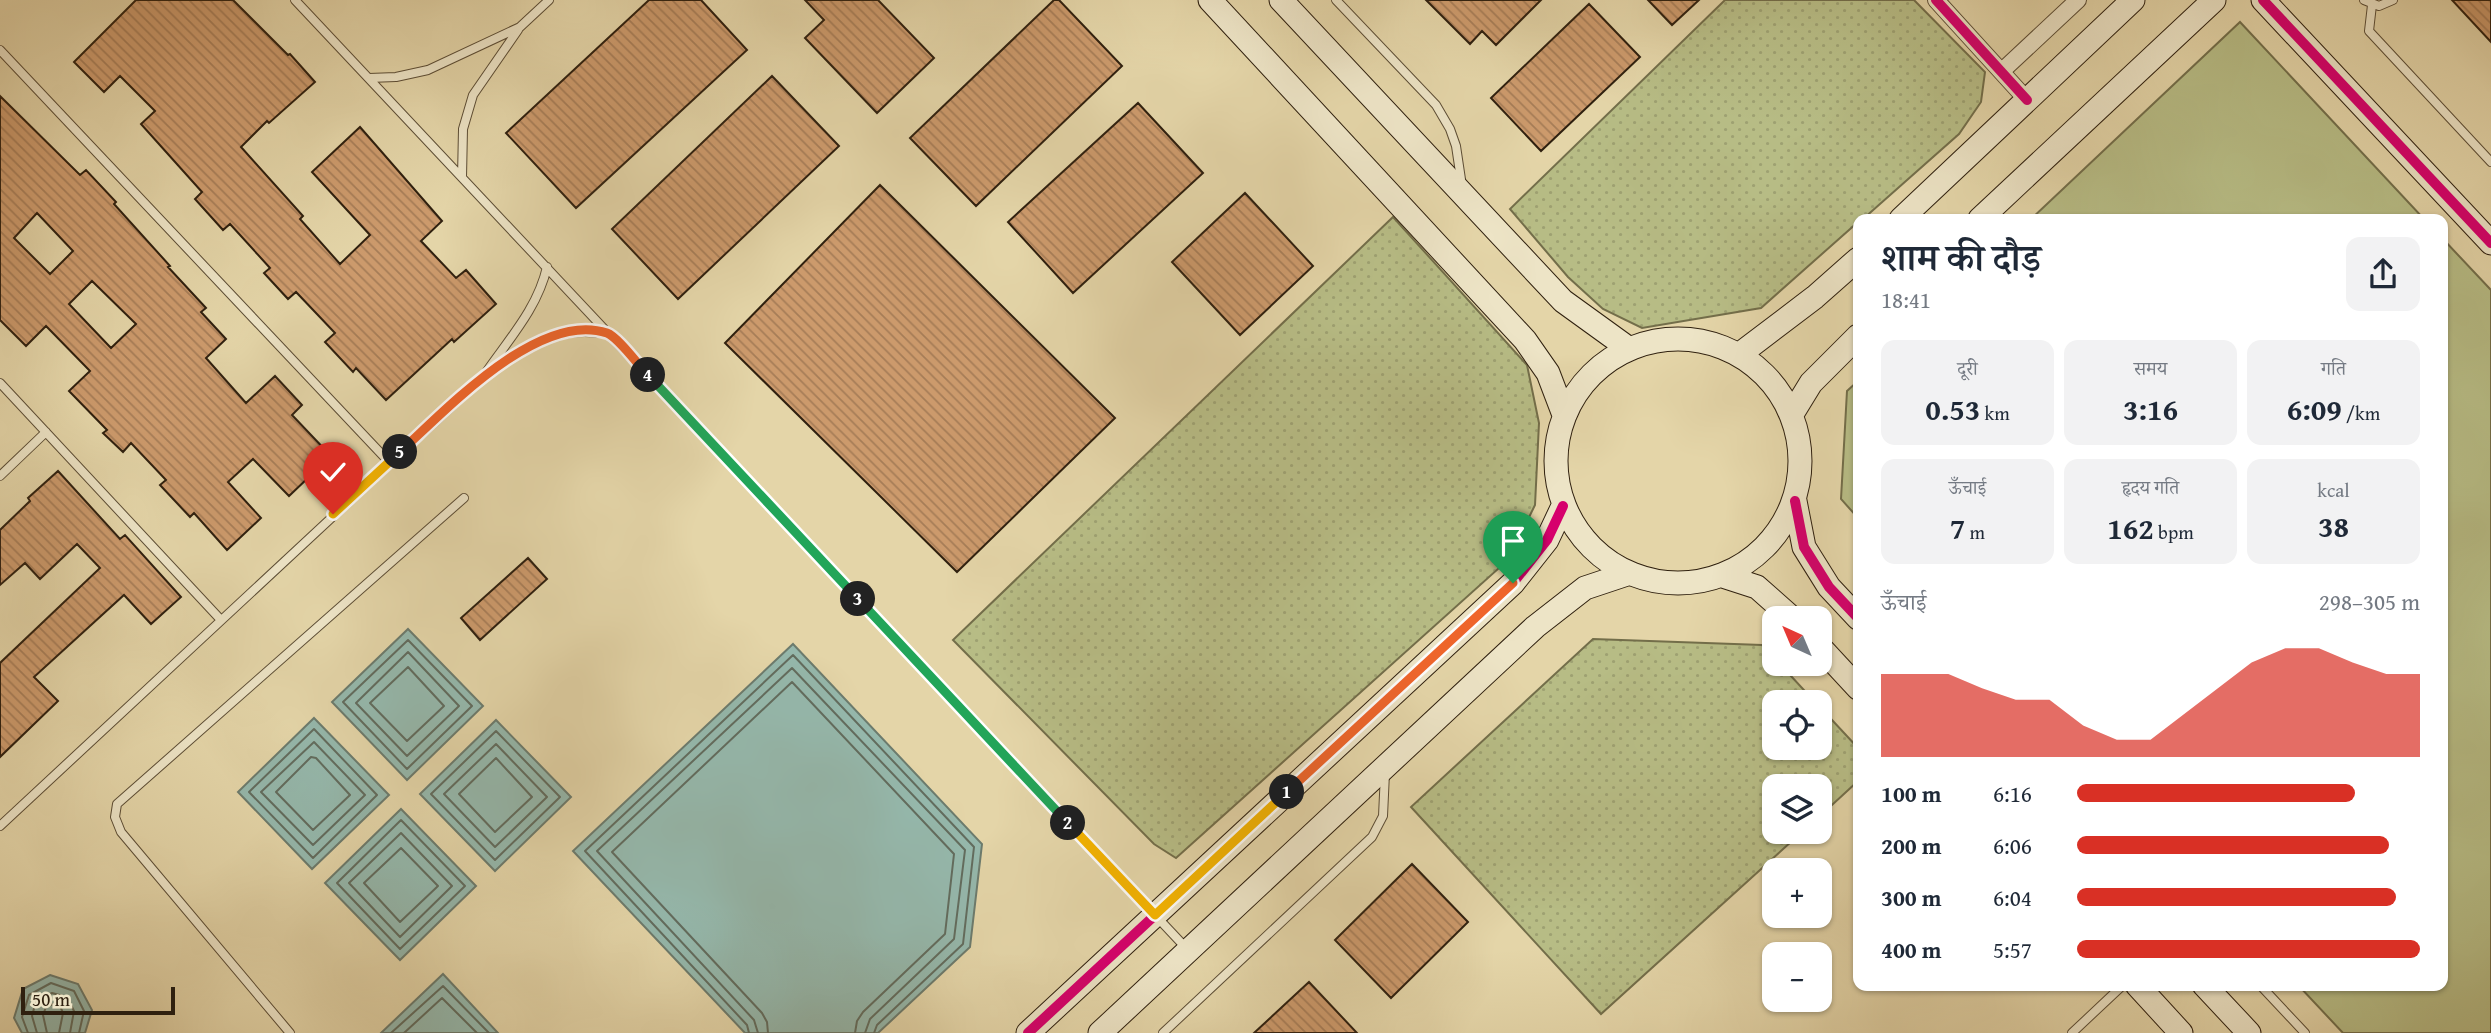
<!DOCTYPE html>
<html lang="hi">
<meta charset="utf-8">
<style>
:root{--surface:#fff;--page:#f2f2f3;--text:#1f2937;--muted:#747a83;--accent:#d93025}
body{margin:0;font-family:"Gentium Book Plus","Noto Serif Devanagari",serif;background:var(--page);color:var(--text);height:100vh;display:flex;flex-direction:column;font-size:26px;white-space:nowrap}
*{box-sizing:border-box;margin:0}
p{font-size:23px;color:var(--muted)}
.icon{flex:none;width:38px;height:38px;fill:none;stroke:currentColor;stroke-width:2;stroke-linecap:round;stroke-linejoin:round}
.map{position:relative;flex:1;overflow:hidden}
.sheet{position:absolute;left:1853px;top:214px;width:595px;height:777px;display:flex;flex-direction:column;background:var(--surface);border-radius:14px;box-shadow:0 2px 5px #0004}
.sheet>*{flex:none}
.needle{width:46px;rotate:316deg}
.controls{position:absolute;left:1762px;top:606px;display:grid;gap:14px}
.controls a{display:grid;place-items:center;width:70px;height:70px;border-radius:14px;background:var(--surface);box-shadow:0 2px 5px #0004;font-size:35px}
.scale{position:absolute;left:21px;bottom:18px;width:154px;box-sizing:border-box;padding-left:7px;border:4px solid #2f200f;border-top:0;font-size:19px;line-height:24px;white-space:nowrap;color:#2f200f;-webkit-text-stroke:5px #ede4c6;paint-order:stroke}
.pin{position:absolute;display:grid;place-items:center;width:60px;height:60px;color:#fff;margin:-72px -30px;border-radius:50% 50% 50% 0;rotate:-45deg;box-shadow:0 0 7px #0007}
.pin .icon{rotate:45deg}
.km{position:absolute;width:35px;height:35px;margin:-18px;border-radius:50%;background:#222;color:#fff;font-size:19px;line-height:35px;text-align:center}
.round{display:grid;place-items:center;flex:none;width:74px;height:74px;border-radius:14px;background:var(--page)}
.overview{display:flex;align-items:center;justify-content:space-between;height:119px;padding:0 28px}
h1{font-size:38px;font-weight:600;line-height:52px}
.metrics{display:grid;grid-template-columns:repeat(3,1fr);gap:10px;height:119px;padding:7px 28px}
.metrics div{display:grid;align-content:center;border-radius:14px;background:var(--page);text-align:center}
.metrics b{font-size:30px;font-weight:600}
.metrics small{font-size:19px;font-weight:400}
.metrics p{font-size:19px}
.chart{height:196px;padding:14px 28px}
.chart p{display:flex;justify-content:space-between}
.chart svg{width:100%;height:126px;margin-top:7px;fill:var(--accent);opacity:.7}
ul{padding:0 28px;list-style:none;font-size:23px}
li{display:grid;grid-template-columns:112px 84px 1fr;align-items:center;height:52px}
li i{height:18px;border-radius:9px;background:var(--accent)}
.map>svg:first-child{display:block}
.green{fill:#b7bc85;stroke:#736e4a;stroke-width:2}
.park{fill:url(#park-dots);stroke:#736e4a;stroke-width:2}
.water{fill:#95b8ac;stroke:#6c7b6d;stroke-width:2}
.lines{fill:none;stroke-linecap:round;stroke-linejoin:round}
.shore{stroke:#626c5e;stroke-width:2}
.building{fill:url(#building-back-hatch);stroke:#2f200f;stroke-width:2;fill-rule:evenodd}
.lane-casing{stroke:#5c4d35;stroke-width:10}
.street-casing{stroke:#5c4d35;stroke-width:18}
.secondary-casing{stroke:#2f200f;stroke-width:25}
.lane{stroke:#ede4c6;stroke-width:8}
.street{stroke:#ede4c6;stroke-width:16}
.secondary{stroke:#ede4c6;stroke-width:23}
.cycleway-casing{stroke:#ede4c6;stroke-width:15}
.cycleway{stroke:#d6006c;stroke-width:10}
.split-1-casing{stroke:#fff;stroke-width:14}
.split-2-casing{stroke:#fff;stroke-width:14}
.split-3-casing{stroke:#fff;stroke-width:14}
.split-4-casing{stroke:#fff;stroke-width:14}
.split-5-casing{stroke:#fff;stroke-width:14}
.split-6-casing{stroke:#fff;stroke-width:14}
.split-1{stroke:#f0652b;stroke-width:9}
.split-2{stroke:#f5b400;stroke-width:9}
.split-3{stroke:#22a559;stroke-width:9}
.split-4{stroke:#22a559;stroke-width:9}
.split-5{stroke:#f0652b;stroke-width:9}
.split-6{stroke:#f5b400;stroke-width:9}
</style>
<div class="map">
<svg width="2491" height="1033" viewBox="0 0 2491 1033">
<defs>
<pattern id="park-dots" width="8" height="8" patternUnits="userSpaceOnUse" patternTransform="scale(1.75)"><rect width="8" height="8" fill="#b7bc85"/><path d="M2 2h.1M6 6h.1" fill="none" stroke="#9ea172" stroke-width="1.8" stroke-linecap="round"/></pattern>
<pattern id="building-back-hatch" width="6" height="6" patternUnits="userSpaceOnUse" patternTransform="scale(1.75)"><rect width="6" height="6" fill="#cc9a6c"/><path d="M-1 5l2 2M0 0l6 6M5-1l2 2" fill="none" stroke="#a67d57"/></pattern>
</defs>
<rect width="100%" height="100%" fill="#e4d5a8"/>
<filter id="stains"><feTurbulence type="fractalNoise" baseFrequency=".00286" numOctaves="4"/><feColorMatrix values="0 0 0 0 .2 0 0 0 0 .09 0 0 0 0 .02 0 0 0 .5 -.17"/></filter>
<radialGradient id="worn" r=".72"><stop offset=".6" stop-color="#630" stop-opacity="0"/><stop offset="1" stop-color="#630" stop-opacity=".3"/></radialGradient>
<path class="green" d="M2240 22 2424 219H2031Z
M2443 239 2491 290V1033H2343L2298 985H2443Z
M1858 381V518L1841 499 1847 391Z"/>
<path class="park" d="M1725 0H1914L1985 72 1981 102 1959 134 1863 219H1858V222L1761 308 1642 328 1603 309 1568 277 1510 209Z
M1393 217 1527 365 1539 423 1535 505 1508 560 1176 858 1154 844 953 640Z
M1593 639 1762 645 1774 658V663H1779L1815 702H1774V747H1820V707L1858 748V781L1820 816V786H1774V831H1803L1601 1014 1411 807Z"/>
<path class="water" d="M408 629 483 706 407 780 332 702Z
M793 644 982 844 970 947 878 1033H745L573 851Z
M314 718 389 795 312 869 238 792Z
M496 720 571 797 495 871 420 794Z
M401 809 476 886 400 960 325 883Z
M443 974 498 1033H381Z
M50 975 78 984 92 1010 85 1033H22L14 1018 23 989Z"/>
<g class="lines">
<path class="shore" d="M408 640 472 706 407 769 343 702Z
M408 652 459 706 407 756 356 703Z
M408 667 444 706 407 741 370 703Z
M314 729 377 795 313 858 249 792Z
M496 731 560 797 495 860 431 794Z
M314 742 365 795 313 845 261 792Z
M496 744 547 797 495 847 444 794Z
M311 757 316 758 350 795 313 830 276 792Z
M496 758 532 797 495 832 459 794Z
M401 820 465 886 400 949 337 883Z
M401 833 452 886 400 937 349 883Z
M401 848 438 886 400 922 364 883Z
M28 1033 22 1017 29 995 51 983 74 991 84 1011 79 1033
M37 1033 32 1016 36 1001 52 993 67 997 74 1011 70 1033
M47 1033 43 1015 46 1007 53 1004 60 1006 63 1013 59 1033
M391 1033 443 986 489 1033
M404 1033 442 998 477 1033
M749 1033 747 1025 585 851 793 655 974 847 963 944 877 1025 874 1033
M758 1033 754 1020 597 851 792 668 965 850 954 939 870 1019 865 1033
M768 1033 767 1022 762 1013 612 852 792 682 954 854 945 934 863 1012 857 1021 855 1033"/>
</g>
<path class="building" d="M136 0H233L288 55 290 54 315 82 269 123 267 121 241 147 303 216 300 219 340 264 370 235 312 172 360 127 442 221 421 241 456 278 466 270 496 304 454 342 452 339 386 400 356 368 353 372 325 342 335 333 296 292 288 299 264 273 270 268 230 224 223 230 195 199 202 192 141 124 155 111 120 76 104 92 74 62Z
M649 0H701L747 50 576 208 506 133Z
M805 0H878L934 58 877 113 805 38 824 20Z
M1054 0H1059L1122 66 976 206 910 138Z
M1426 0H1541L1496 45 1482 31 1470 44Z
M1648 0H1699L1672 25Z
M2452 0H2491V42Z
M1589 4 1640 57 1541 151 1491 98Z
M772 76 839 146 678 299 612 229Z
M0 96 80 175 86 170 116 202 114 204 170 266 168 267 206 308 201 312 226 339 206 358 246 403 275 376 302 405 292 415 331 456 289 496 253 459 228 482 261 518 227 550 194 513 190 517 160 485 166 480 131 443 123 452 103 433 107 430 69 391 90 371 46 326 26 346 0 320ZM37 213 73 251 50 274 14 238ZM92 281 136 324 111 348 69 304Z
M1138 103 1203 173 1073 293 1008 222Z
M880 185 1115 418 957 572 725 343Z
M1245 193 1313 266 1240 335 1172 262Z
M58 471 120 539 125 535 181 597 151 624 124 595 34 677 58 701 0 757V663L100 568 77 544 40 579 25 563 0 585V530L30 501 28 498Z
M528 558 547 579 480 640 461 618Z
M1412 864 1468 922 1391 998 1335 940Z
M1309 982 1357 1033H1254Z"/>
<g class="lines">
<defs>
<path id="lane" d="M295 0 1187 949
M1336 0 1436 105 1450 129 1456 146 1462 186
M2364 0 2379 6 2393 0
M2372 5 2369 31 2491 162
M0 50 389 462
M369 78 396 77 428 70 520 27 549 0
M462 177 463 129 473 95 518 30
M487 371C510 338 538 307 547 267
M0 383 221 620
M0 476 46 432
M0 826 484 376C529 346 552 325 609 334
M2260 985 2305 1033
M290 1033 121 832 115 817 117 804 464 498
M1163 1033 1372 837 1383 816 1385 773
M2072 1033 2123 985"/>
<path id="street" d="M1936 0 2027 100
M2002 71 2078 0"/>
<path id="secondary" d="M1210 0 1525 340 1548 373 1564 415
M1281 0 1563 301 1628 348
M2263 0 2491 243
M1901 219 2133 0
M1980 219 2214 0
M1556 461a122 122 0 1 1 244 0a122 122 0 1 1-244 0Z
M1740 354 1815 297 1858 259
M1792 414 1811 383 1858 336
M1795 501 1804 547 1829 587 1858 618
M1723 576 1757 587 1792 618
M1820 647 1858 688
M2137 985 2181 1033
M2204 985 2249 1033
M1028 1033 1513 583 1547 540 1563 506
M1100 1033 1535 627 1585 588 1627 574"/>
</defs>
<use href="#lane" class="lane-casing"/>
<use href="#street" class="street-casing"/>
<use href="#secondary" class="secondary-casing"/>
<use href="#lane" class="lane"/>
<use href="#street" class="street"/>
<use href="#secondary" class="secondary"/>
<defs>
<path id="cycleway" d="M1936 0 2027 100
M2263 0 2491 243
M1795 501 1804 547 1829 587 1858 618
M1028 1033 1513 583 1547 540 1563 506"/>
</defs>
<use href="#cycleway" class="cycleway-casing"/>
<use href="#cycleway" class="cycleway"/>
</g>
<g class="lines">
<defs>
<path id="split-1" d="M1287 792 1513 583"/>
<path id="split-2" d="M1068 823 1155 915 1287 792"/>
<path id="split-3" d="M858 599 1068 823"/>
<path id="split-4" d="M648 375 858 599"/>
<path id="split-5" d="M400 452C446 410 539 310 607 333 618 337 639 366 648 375"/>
<path id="split-6" d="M333 514 400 452"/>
</defs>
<use href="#split-1" class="split-1-casing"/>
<use href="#split-2" class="split-2-casing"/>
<use href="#split-3" class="split-3-casing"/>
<use href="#split-4" class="split-4-casing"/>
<use href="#split-5" class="split-5-casing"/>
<use href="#split-6" class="split-6-casing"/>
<use href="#split-1" class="split-1"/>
<use href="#split-2" class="split-2"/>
<use href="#split-3" class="split-3"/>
<use href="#split-4" class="split-4"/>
<use href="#split-5" class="split-5"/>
<use href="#split-6" class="split-6"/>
</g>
<rect width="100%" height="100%" filter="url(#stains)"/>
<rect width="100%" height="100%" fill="url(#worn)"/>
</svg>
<div class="controls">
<a><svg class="needle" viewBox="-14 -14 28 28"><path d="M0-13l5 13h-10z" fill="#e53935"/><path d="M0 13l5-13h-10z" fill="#747a83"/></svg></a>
<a><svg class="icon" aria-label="locate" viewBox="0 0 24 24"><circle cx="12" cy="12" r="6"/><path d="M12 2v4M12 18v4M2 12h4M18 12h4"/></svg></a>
<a><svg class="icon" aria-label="layers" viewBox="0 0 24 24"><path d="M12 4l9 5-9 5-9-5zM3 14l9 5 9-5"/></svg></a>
<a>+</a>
<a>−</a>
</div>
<div class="scale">50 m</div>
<div class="pin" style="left:1513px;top:583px;background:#1e9e55"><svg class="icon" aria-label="arrive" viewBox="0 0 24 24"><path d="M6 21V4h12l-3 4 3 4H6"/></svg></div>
<div class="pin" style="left:333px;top:514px;background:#d93025"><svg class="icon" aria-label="check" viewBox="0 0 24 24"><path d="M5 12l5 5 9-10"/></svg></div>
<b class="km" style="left:1287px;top:792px">1</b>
<b class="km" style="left:1068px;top:823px">2</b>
<b class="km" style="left:858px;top:599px">3</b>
<b class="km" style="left:648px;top:375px">4</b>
<b class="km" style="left:400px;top:452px">5</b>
<section class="sheet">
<div class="overview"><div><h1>शाम की दौड़</h1><p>18:41</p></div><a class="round"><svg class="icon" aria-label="share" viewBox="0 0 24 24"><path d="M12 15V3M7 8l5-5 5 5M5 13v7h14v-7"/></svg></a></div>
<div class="metrics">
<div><p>दूरी</p><b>0.53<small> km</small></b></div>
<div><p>समय</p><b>3:16</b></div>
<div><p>गति</p><b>6:09<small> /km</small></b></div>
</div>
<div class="metrics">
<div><p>ऊँचाई</p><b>7<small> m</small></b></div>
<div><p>हृदय गति</p><b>162<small> bpm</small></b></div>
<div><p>kcal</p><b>38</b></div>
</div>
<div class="chart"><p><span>ऊँचाई</span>298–305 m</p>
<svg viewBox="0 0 160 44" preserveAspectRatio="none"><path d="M0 44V15L10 15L20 15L30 20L40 24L50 24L60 33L70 38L80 38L90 29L100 20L110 11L120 6L130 6L140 11L150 15L160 15V44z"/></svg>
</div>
<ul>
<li><b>100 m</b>6:16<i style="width:81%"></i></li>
<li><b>200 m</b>6:06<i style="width:91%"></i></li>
<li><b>300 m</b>6:04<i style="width:93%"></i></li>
<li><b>400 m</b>5:57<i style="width:100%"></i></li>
</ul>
</section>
</div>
